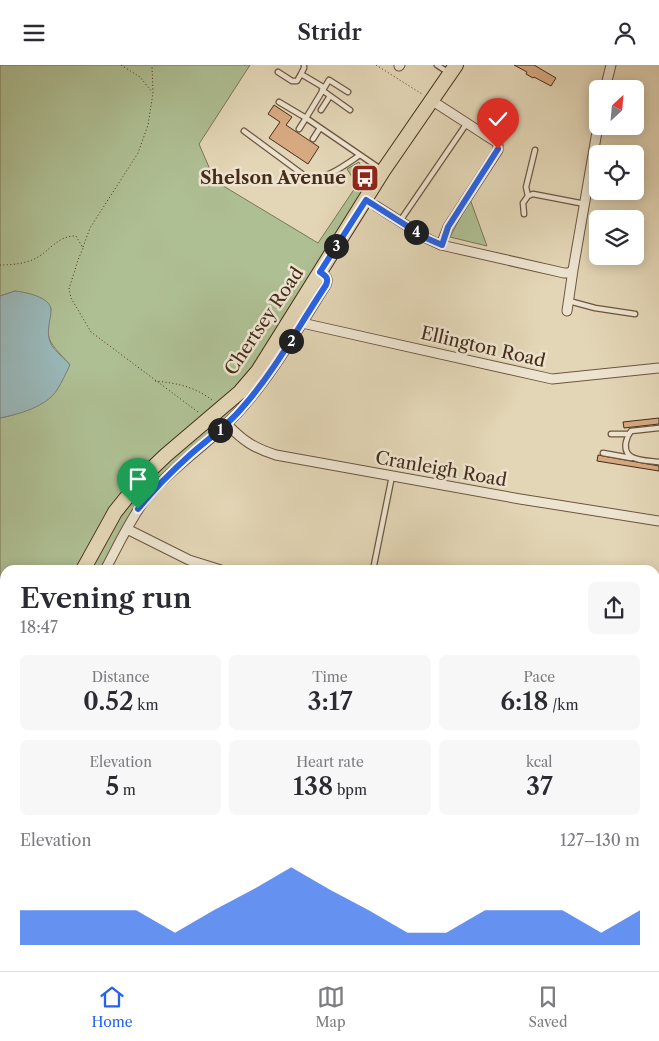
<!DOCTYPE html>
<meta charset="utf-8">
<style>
:root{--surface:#fff;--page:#f7f7f7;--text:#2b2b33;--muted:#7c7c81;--line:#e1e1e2;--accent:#2563eb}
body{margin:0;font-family:"Libre Caslon Text",serif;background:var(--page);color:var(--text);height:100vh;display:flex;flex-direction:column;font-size:19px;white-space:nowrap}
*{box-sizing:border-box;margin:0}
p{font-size:16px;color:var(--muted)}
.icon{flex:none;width:28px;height:28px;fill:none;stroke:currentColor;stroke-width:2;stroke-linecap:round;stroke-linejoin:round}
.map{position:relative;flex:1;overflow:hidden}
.sheet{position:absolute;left:0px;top:500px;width:660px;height:406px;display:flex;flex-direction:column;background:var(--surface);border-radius:15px 15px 0 0;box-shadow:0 2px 12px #0003}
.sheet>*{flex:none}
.needle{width:32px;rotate:26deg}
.controls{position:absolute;left:589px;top:15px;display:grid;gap:10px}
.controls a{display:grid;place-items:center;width:55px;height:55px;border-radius:8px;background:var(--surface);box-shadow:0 2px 12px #0003;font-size:25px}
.pin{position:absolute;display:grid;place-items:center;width:42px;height:42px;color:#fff;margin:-51px -21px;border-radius:50% 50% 50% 0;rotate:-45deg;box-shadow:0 0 5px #0007}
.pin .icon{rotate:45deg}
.km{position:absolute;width:25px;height:25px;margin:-12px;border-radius:50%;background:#222;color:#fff;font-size:14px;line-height:25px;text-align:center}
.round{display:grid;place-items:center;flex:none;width:52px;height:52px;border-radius:8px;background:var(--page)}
.headline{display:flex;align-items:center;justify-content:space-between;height:85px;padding:0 20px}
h1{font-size:28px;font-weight:600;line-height:38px}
.metrics{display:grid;grid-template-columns:repeat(3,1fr);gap:8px;height:85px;padding:5px 20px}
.metrics div{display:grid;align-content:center;border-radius:8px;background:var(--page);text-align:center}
.metrics b{font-size:25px;font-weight:600}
.metrics small{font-size:14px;font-weight:400}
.metrics p{font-size:14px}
.chart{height:140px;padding:10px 20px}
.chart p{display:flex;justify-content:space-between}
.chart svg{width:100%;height:90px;margin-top:5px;fill:var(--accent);opacity:.7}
header{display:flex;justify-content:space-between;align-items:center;height:65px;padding:0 20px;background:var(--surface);font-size:22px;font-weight:600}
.tabs{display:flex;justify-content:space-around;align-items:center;height:70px;border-top:1px solid var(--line);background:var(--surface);font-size:14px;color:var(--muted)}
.tabs a{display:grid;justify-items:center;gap:2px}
.tabs .on{color:var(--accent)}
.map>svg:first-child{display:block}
.green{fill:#aebf93;stroke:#7a7656}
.water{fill:#99b7b8;stroke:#787f78}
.building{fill:#d7a981;stroke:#462c19}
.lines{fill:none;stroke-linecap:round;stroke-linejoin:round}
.lane-casing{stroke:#6d5640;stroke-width:7}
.street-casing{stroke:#6d5640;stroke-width:11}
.secondary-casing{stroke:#462c19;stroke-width:15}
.primary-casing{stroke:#462c19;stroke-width:16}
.path{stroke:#462c19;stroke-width:1;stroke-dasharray:1 2.5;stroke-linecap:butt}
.lane{stroke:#ede4d0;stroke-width:4.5}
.street{stroke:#ede4d0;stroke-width:9}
.secondary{stroke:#ede4d0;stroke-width:12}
.primary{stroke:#e3d6b6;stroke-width:14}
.route-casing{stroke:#fff;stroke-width:10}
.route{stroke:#2563eb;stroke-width:6}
.labels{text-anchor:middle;stroke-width:5;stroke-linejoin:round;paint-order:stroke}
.poi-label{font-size:18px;font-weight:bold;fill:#462c19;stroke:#ede4d0;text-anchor:end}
.street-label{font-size:18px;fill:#462c19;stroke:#ede4d0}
</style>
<header><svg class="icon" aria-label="menu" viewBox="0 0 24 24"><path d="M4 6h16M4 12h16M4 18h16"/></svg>Stridr<svg class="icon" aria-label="person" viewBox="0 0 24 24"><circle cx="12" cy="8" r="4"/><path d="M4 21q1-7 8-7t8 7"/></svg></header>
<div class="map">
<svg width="659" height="906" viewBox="0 0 659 906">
<rect width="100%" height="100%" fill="#e3d6b6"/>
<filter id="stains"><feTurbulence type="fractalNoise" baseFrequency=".004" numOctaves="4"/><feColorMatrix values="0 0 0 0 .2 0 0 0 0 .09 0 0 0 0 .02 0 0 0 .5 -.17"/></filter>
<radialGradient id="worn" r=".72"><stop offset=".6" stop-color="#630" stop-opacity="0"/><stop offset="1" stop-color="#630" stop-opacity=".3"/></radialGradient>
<path class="green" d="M0 0H250L199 79 215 116 318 178 357 120 347 104 359 97 367 114 368 122 246 315 148 403 80 505H5V611L0 618V353L13 350 70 300C50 277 43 276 51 243L15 226 0 231Z
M504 45 510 46C517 55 509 65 503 73L488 63 498 47Z
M470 134 487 181 450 172Z
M320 207 328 215 243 343 158 421 105 505H83L115 447 240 327Z
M0 669 5 672V770L0 777Z
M659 742V806L655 809V743Z
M659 827V906H553L560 901H655V830Z"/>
<path class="water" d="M15 226C25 227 51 232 51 245 51 257 45 266 51 279 55 287 65 293 70 300 66 308 62 317 57 325 46 342 19 349 0 353V231Z"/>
<path class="building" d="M514 0H534L556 13 551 21 534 12 533 13 526 9 527 7Z
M274 40 292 52 286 60 319 82 308 99 269 73 280 57 268 49Z
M659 353V359L624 363 623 357Z
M598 390 659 401V406L597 396Z"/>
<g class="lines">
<defs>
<path id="lane" d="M304 0V3L301 9 323 22
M437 0 449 8
M278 7 292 16H297L301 9
M322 25 350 45
M348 27 329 15 306 53 382 105
M279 37 306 53 299 64
M321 45 330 31
M244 66 309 114C327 114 345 100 360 90
M313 74 320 63
M528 131 526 122 535 85
M524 149 523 138 528 131 533 129 585 139
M400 156 467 58
M569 236 595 243 635 249
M659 363 631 366C628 370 627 372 626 377 622 397 646 395 659 397
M611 369H628
M603 388 631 393
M373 505 392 411
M0 835 5 840
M0 876 5 867
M97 906 99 901"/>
<path id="street" d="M399 1 400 0
M605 24 611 0
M431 35 496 77 498 80V85L448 162 441 180
M376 141 426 173 441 180 564 208H569L573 205
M567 246 573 205 598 61
M302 258 552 314 659 303
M227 359C243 376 254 383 276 390L520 434 659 456
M127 464 189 495 221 505
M105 505C118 481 130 454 147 432 175 399 213 376 242 343 275 306 299 262 326 220 329 213 326 211 320 207
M655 589 659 591
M655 676 659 677
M336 901 340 906
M452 901 456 906
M170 906 172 901
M270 906 275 901"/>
<path id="secondary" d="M655 821 659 818
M537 906 544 901"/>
<path id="primary" d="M83 505 115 447 144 411 166 390 240 327 258 306 383 106 456 0
M0 629 5 623"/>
</defs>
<use href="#lane" class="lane-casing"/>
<use href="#street" class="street-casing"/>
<use href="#secondary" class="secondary-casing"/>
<use href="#primary" class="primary-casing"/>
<path class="path" d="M121 0 140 12 152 27
M376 0 422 29
M83 182 90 163 138 88 148 60 153 28 152 0
M0 200C10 200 22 199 32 195 48 189 57 170 76 171L83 183 78 195 69 224 71 233 91 267 198 347
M155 316C177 318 195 322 212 335
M505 901 509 906"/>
<use href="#lane" class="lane"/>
<use href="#street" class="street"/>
<use href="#secondary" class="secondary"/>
<use href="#primary" class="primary"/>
</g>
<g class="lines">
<defs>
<path id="route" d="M138 444C154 424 172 406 191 389 208 374 227 361 242 343 275 306 298 262 326 220 329 213 326 211 320 207L366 135 426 173 442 180 448 162 498 84"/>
</defs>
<use href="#route" class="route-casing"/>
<use href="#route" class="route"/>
</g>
<defs>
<symbol id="bus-square" viewBox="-11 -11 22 22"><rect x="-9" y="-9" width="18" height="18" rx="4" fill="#8f2418" stroke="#ede4d0"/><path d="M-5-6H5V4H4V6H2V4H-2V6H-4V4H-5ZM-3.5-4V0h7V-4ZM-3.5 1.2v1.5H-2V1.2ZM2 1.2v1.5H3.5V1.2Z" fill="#fff"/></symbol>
</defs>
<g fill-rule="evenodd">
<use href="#bus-square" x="349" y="97" width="32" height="32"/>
</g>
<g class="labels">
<g class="poi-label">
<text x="346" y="119">Shelson Avenue</text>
</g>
<g class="street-label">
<text transform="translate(264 256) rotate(-56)" y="6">Chertsey Road</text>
<text transform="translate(483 282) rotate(13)" y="6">Ellington Road</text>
<text transform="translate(441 404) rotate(10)" y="6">Cranleigh Road</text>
</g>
</g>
<rect width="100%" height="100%" filter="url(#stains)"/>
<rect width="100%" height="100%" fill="url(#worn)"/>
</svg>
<div class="controls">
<a><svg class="needle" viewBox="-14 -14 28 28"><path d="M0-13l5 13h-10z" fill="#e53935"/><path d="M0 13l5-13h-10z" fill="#7c7c81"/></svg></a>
<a><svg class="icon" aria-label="locate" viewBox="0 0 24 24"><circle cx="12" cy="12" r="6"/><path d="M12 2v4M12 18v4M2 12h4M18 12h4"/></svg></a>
<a><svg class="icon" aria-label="layers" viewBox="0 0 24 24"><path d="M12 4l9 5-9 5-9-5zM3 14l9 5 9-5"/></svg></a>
</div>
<div class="pin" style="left:138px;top:444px;background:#1e9e55"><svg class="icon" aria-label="arrive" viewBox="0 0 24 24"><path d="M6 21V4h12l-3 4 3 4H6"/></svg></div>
<div class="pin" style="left:498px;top:84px;background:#d93025"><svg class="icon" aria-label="check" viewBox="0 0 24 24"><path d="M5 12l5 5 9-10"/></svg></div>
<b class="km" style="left:220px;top:365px">1</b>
<b class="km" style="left:291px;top:276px">2</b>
<b class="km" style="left:336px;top:181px">3</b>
<b class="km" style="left:416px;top:167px">4</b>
<section class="sheet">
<div class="headline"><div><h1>Evening run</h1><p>18:47</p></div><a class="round"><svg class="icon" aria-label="share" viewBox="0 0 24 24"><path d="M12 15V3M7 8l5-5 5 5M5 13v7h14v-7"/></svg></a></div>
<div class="metrics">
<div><p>Distance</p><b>0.52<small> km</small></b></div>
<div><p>Time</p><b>3:17</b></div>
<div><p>Pace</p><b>6:18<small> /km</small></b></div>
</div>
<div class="metrics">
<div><p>Elevation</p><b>5<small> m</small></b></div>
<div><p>Heart rate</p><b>138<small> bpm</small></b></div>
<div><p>kcal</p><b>37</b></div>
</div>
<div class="chart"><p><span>Elevation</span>127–130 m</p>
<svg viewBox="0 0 160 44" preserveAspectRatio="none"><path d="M0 44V27L10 27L20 27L30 27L40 38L50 27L60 17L70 6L80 17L90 27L100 38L110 38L120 27L130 27L140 27L150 38L160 27V44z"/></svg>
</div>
</section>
</div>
<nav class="tabs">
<a class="on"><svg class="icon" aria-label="home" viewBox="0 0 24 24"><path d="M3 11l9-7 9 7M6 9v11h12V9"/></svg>Home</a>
<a><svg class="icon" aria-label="map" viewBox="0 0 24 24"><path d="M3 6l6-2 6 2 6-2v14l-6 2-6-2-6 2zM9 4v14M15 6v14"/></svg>Map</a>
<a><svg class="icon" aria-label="saved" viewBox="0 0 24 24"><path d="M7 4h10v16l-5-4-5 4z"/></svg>Saved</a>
</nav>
